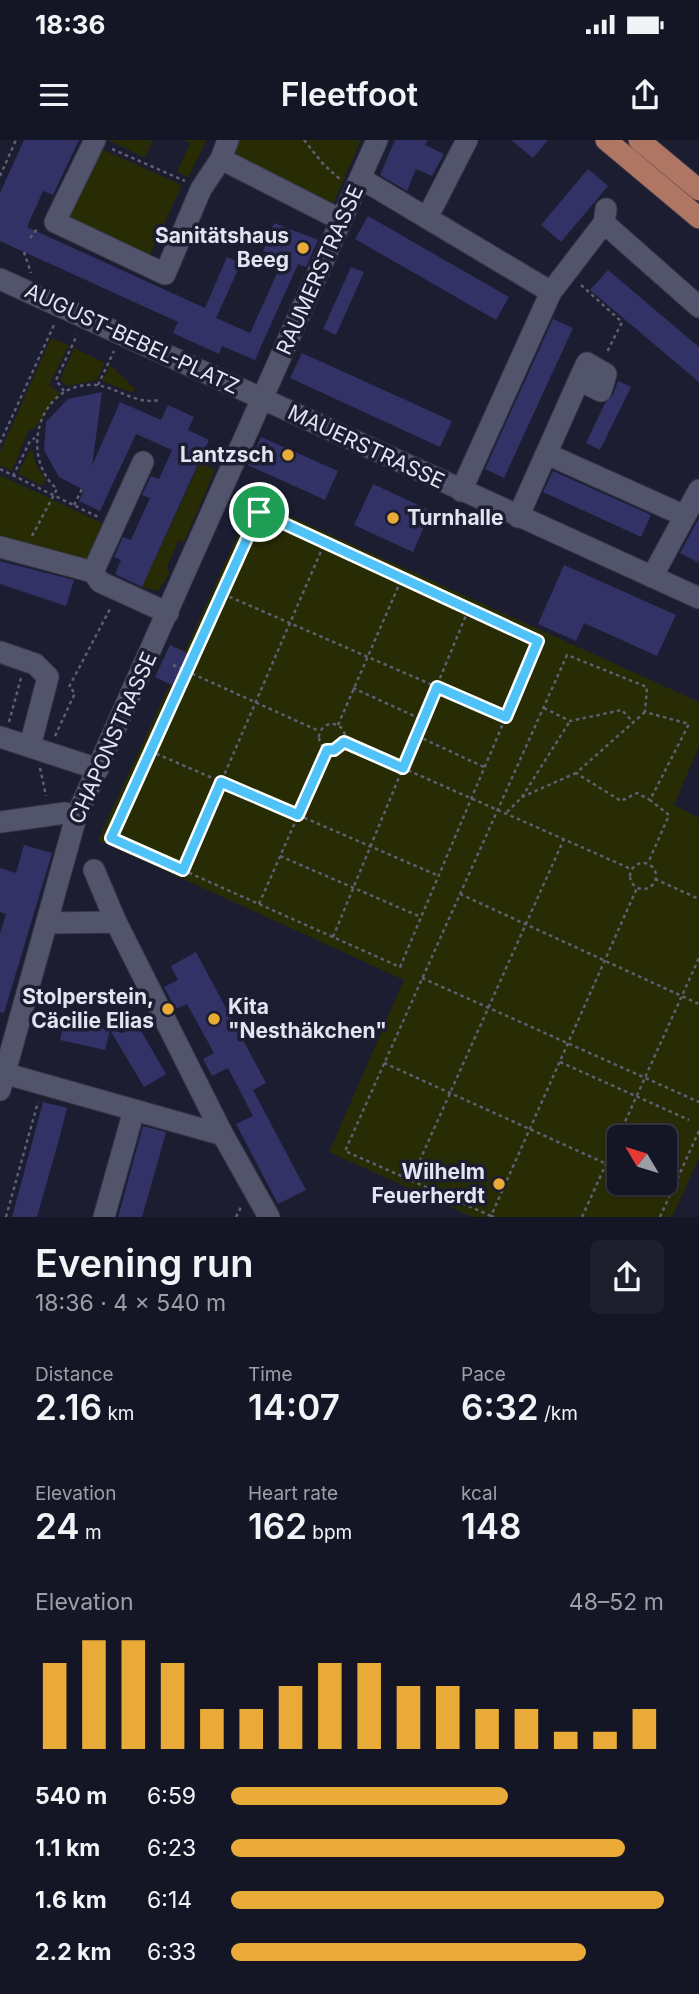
<!DOCTYPE html>
<meta charset="utf-8">
<style>
:root{--surface:#151625;--page:#1e1f2d;--text:#f1f3f6;--muted:#9d9fa7;--line:#343542;--accent:#eaaa38}
body{margin:0;font-family:Inter,sans-serif;background:var(--page);color:var(--text);height:100vh;display:flex;flex-direction:column;font-size:26px;white-space:nowrap}
*{box-sizing:border-box;margin:0}
p{font-size:23px;color:var(--muted)}
.icon{flex:none;width:38px;height:38px;fill:none;stroke:currentColor;stroke-width:2;stroke-linecap:round;stroke-linejoin:round}
.map{position:relative;height:1077px;overflow:hidden}
.details{display:flex;flex-direction:column;background:var(--surface);flex:1}
.details>*{flex:none}
.needle{width:46px;rotate:308deg}
.buttons{position:absolute;left:607px;top:985px;display:grid;gap:14px}
.buttons a{display:grid;place-items:center;width:70px;height:70px;border-radius:10px;background:var(--surface);box-shadow:0 2px 5px #0004,0 0 0 2px var(--line);font-size:35px}
.pin{position:absolute;display:grid;place-items:center;width:60px;height:60px;color:#fff;margin:-30px;border:4px solid #fff;border-radius:50%;box-shadow:0 2px 7px #0007}
.round{display:grid;place-items:center;flex:none;width:74px;height:74px;border-radius:10px;background:var(--page)}
.head{display:flex;align-items:center;justify-content:space-between;height:119px;padding:0 35px}
h1{font-size:38px;font-weight:600;line-height:52px}
.stats{display:grid;grid-template-columns:repeat(3,1fr);gap:10px;height:119px;padding:7px 35px}
.stats div{display:grid;align-content:center}
.stats b{font-size:35px;font-weight:600}
.stats small{font-size:19px;font-weight:400}
.stats p{font-size:19px}
.chart{height:196px;padding:14px 35px}
.chart p{display:flex;justify-content:space-between}
.chart svg{width:100%;height:126px;margin-top:7px;stroke:var(--accent);stroke-width:6}
ul{padding:0 35px;list-style:none;font-size:23px}
li{display:grid;grid-template-columns:112px 84px 1fr;align-items:center;height:52px}
li i{height:18px;border-radius:9px;background:var(--accent)}
.status{display:flex;justify-content:space-between;align-items:center;height:49px;padding:0 35px;background:var(--surface);direction:ltr}
.status svg{height:19px;fill:currentColor}
header{display:flex;justify-content:space-between;align-items:center;height:91px;padding:0 35px;background:var(--surface);font-size:32px;font-weight:600}
.map>svg:first-child{display:block}
.green{fill:#282c05;fill-rule:evenodd}
.building{fill:#333266}
.lines{fill:none;stroke-linecap:round;stroke-linejoin:round}
.minor-casing{stroke:#373748;stroke-width:23}
.major-casing{stroke:#373748;stroke-width:23}
.path{stroke:#5e5f71;stroke-width:2.5;stroke-dasharray:3.5 3.5;stroke-linecap:butt}
.minor{stroke:#52546b;stroke-width:21}
.major{stroke:#b07664;stroke-width:21}
.route-casing{stroke:#fff;stroke-width:14}
.route{stroke:#4fc3f7;stroke-width:9}
.poi-dot{fill:#eaaa38;stroke:#1c1d31;stroke-width:2.5}
.labels{text-anchor:middle;stroke-width:7;stroke-linejoin:round;paint-order:stroke}
.poi-label{font-size:21px;font-weight:bold;fill:#e3e4f2;stroke:#1c1d31;text-anchor:end}
.street-label{font-size:21px;fill:#e3e4f2;stroke:#1c1d31}
</style>
<div class="status"><b>18:36</b><svg viewBox="0 0 49 12"><path d="M0 12V9h3v3zM5 12V6h3v6zM10 12V3h3v9zM15 12V0h3v12zM26 1h20v11H26zM47 4h2v5h-2z"/></svg></div>
<header><svg class="icon" aria-label="menu" viewBox="0 0 24 24"><path d="M4 6h16M4 12h16M4 18h16"/></svg>Fleetfoot<svg class="icon" aria-label="share" viewBox="0 0 24 24"><path d="M12 15V3M7 8l5-5 5 5M5 13v7h14v-7"/></svg></header>
<div class="map">
<svg width="699" height="1077" viewBox="0 0 699 1077">
<rect width="100%" height="100%" fill="#1c1d31"/>
<path class="green" d="M108 0H153L145 18Z
M183 0H207L188 37 177 32 190 3Z
M233 0H361L333 64 238 18Z
M101 9 182 45 149 117 63 80Z
M51 198 69 205 49 245 60 253 35 288 28 291 12 331 0 326V312Z
M74 208 105 223 97 240 67 246 60 240Z
M110 225 135 249 133 253 102 241Z
M32 310 36 325 46 340 42 346 18 334 29 311Z
M200 322 215 330 184 402 179 400 166 429 170 432 158 451 142 447Z
M0 335 106 385 90 419 85 423 0 401Z
M254 360 699 562V606L674 665 699 678V1018L672 1077H473L329 1012 404 840 98 700 170 544 155 537 170 505 185 511ZM620 998H665V1043H620Z"/>
<path class="building" d="M24 0H79L53 55 43 51 27 87 205 168 227 117 241 123 216 178 250 193 284 118 263 111 274 83 318 100 306 127 298 124 255 220 222 206 219 214 173 193 178 182 0 101V53Z
M395 0H428L425 5 444 14 432 36 416 29 407 51 380 35Z
M511 0H548L533 18Z
M588 29 608 46 561 102 541 85Z
M368 76 509 157 496 180 355 99Z
M351 127 364 132 336 195 323 189Z
M608 130 699 207V242L590 150Z
M553 179 573 188 504 338 485 329Z
M302 213 452 281 440 307 290 238Z
M618 241 631 247 600 310 586 303 605 263 613 255Z
M102 252 92 326 120 262 161 280 168 265 194 277 188 290 209 300 142 447 115 434 121 420 114 417 123 397 131 400 150 358 142 355 151 336 159 339 172 310 136 294 100 371 79 361 84 350 59 337 44 310 46 282 68 259Z
M261 297 338 331 325 360 248 325Z
M553 331 651 375 641 397 543 352Z
M373 344 431 371 413 412 354 385Z
M699 378V423L680 413Z
M0 421 74 440 66 466 0 444Z
M564 425 676 475 657 516 584 483 576 501 538 484Z
M170 505 191 515 176 547 155 537Z
M24 705 52 713 4 873 0 872V794L6 774 0 772V728L16 733Z
M196 812 266 943 253 950 306 1050 278 1064 236 984 253 976 228 928 212 936 203 919 214 913 187 864 176 869 164 847 178 840 171 826Z
M65 880 110 890 105 910 60 900Z
M137 884 166 934 144 947 110 890 123 893Z
M43 962 67 968 58 1003 37 1077H12Z
M143 986 166 992 156 1028 142 1077H118Z"/>
<g class="lines">
<defs>
<path id="minor" d="M95 0 55 82 165 134 201 49 221 19
M228 0 221 19 341 80
M467 0 427 78 551 152
M360 38 427 78
M604 83 699 167
M0 139 699 458
M547 314 685 376
M461 351 551 152 604 83 606 69
M518 377 579 240 587 223 606 234 601 251 579 240
M0 407 93 432
M93 432 143 322
M93 432 100 442 168 473
M652 437 699 350
M0 512 35 524 48 537 30 606
M0 597 98 629
M0 682 65 673 76 677
M94 730 116 782 223 995 269 1077
M47 783 116 782
M0 932 223 995
M0 950 76 677 377 0
M104 1077 134 970"/>
<path id="major" d="M606 0 699 78
M639 0 699 50"/>
</defs>
<use href="#minor" class="minor-casing"/>
<use href="#major" class="major-casing"/>
<path class="path" d="M304 0 324 25 341 40
M112 9 185 41
M0 36 16 0
M30 98 38 88
M24 112 31 133
M581 145 622 182 606 214
M98 245 114 211
M64 251 56 240 77 195
M0 303 54 185
M0 329 98 377
M13 336 30 301 35 298
M74 365 82 349
M259 372 538 501 400 827 111 698Z
M32 396 57 349C21 318 36 250 86 245 113 242 133 266 159 260
M223 454 506 577
M173 525 319 591
M353 548 423 580
M544 568 570 581 622 570 632 581
M645 572 576 633 621 661 637 653 650 660
M9 582 21 538
M319 597a13 13 0 1 1 26 0a13 13 0 1 1-26 0Z
M338 585 402 438
M55 596 75 553 69 547 111 467
M417 596 484 627
M344 602 631 729
M150 611 439 736
M40 628 46 656
M522 657 570 581
M507 672 522 657 576 633
M280 716 421 777
M630 736a13 13 0 1 1 26 0a13 13 0 1 1-26 0Z
M183 730 325 402
M655 739 699 759
M460 754 699 864
M259 764 327 610
M333 797 469 468
M422 838 699 962
M560 922 689 980
M384 923 620 1030
M411 1040 564 699
M647 1043 669 1053
M491 1076 345 1011 567 515 647 547 645 572 689 584 650 660 669 675 648 723
M6 1077 38 962
M236 1077 242 1065
M494 1077 491 1076 637 748
M582 1077 699 818
M660 1077 699 991"/>
<use href="#minor" class="minor"/>
<use href="#major" class="major"/>
</g>
<g class="lines">
<defs>
<path id="route" d="M259 372 538 501 506 577 437 547 403 628 344 602 334 610H327L298 675 221 642 183 730 111 698Z"/>
</defs>
<use href="#route" class="route-casing"/>
<use href="#route" class="route"/>
</g>
<g class="poi-dot">
<circle cx="303" cy="108" r="7"/>
<circle cx="288" cy="315" r="7"/>
<circle cx="393" cy="378" r="7"/>
<circle cx="168" cy="869" r="7"/>
<circle cx="214" cy="879" r="7"/>
<circle cx="499" cy="1044" r="7"/>
</g>
<g class="labels">
<g class="poi-label">
<text x="289" y="103">Sanitätshaus<tspan x="289" dy="24">Beeg</tspan></text>
<text x="274" y="322">Lantzsch</text>
<text x="407" y="385" text-anchor="start">Turnhalle</text>
<text x="154" y="864">Stolperstein,<tspan x="154" dy="24">Cäcilie Elias</tspan></text>
<text x="228" y="874" text-anchor="start">Kita<tspan x="228" dy="24">"Nesthäkchen"</tspan></text>
<text x="485" y="1039">Wilhelm<tspan x="485" dy="24">Feuerherdt</tspan></text>
</g>
<g class="street-label">
<text transform="translate(320 130) rotate(-66)" y="7">RAUMERSTRASSE</text>
<text transform="translate(132 199) rotate(25)" y="7">AUGUST-BEBEL-PLATZ</text>
<text transform="translate(366 307) rotate(25)" y="7">MAUERSTRASSE</text>
<text transform="translate(113 598) rotate(-66)" y="7">CHAPONSTRASSE</text>
</g>
</g>
</svg>
<div class="buttons">
<a><svg class="needle" viewBox="-14 -14 28 28"><path d="M0-13l5 13h-10z" fill="#e53935"/><path d="M0 13l5-13h-10z" fill="#9d9fa7"/></svg></a>
</div>
<div class="pin" style="left:259px;top:372px;background:#1e9e55"><svg class="icon" aria-label="arrive" viewBox="0 0 24 24"><path d="M6 21V4h12l-3 4 3 4H6"/></svg></div>
</div>
<section class="details">
<div class="head"><div><h1>Evening run</h1><p>18:36 · 4 × 540 m</p></div><a class="round"><svg class="icon" aria-label="share" viewBox="0 0 24 24"><path d="M12 15V3M7 8l5-5 5 5M5 13v7h14v-7"/></svg></a></div>
<div class="stats">
<div><p>Distance</p><b>2.16<small> km</small></b></div>
<div><p>Time</p><b>14:07</b></div>
<div><p>Pace</p><b>6:32<small> /km</small></b></div>
</div>
<div class="stats">
<div><p>Elevation</p><b>24<small> m</small></b></div>
<div><p>Heart rate</p><b>162<small> bpm</small></b></div>
<div><p>kcal</p><b>148</b></div>
</div>
<div class="chart"><p><span>Elevation</span>48–52 m</p>
<svg viewBox="0 0 160 44" preserveAspectRatio="none"><path d="M5 44V14M15 44V6M25 44V6M35 44V14M45 44V30M55 44V30M65 44V22M75 44V14M85 44V14M95 44V22M105 44V22M115 44V30M125 44V30M135 44V38M145 44V38M155 44V30"/></svg>
</div>
<ul>
<li><b>540 m</b>6:59<i style="width:64%"></i></li>
<li><b>1.1 km</b>6:23<i style="width:91%"></i></li>
<li><b>1.6 km</b>6:14<i style="width:100%"></i></li>
<li><b>2.2 km</b>6:33<i style="width:82%"></i></li>
</ul>
</section>
